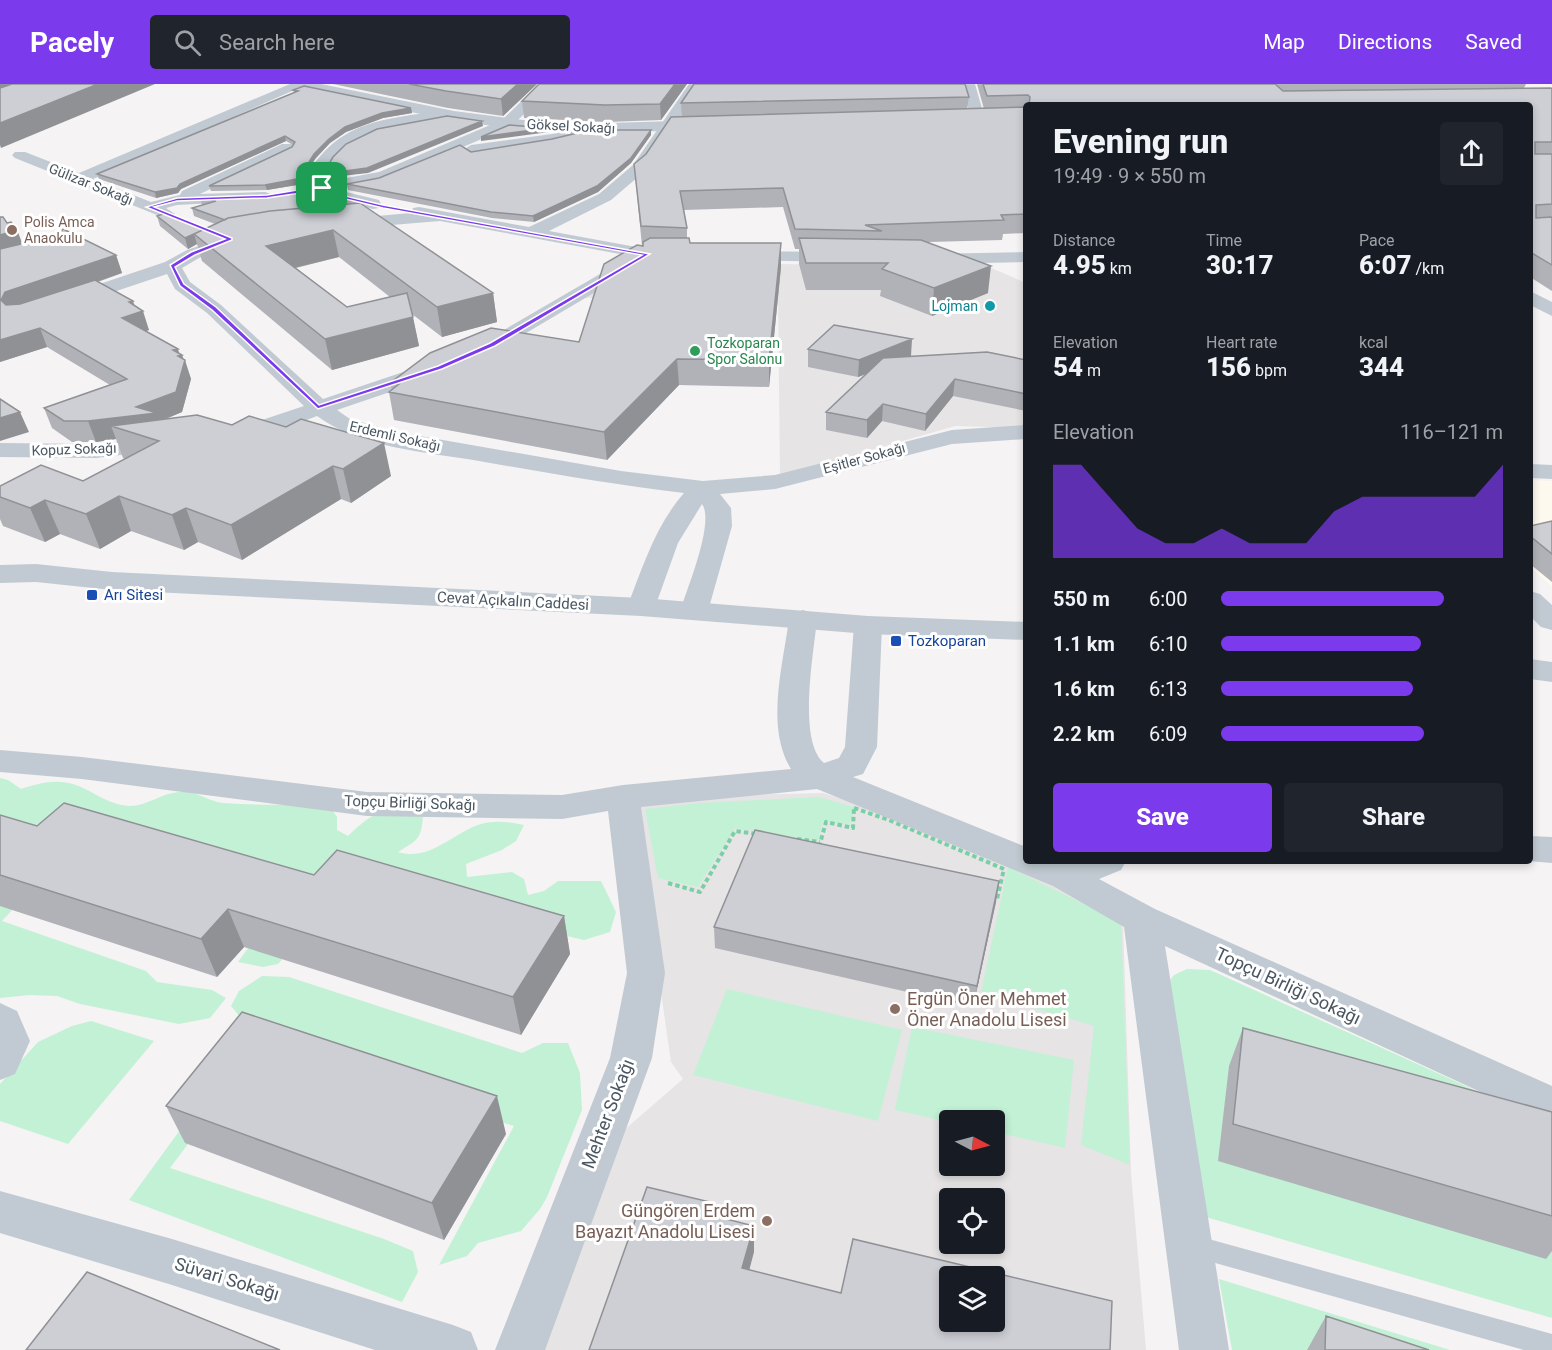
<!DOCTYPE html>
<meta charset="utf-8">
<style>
:root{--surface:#171b24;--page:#20242c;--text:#f1f3f6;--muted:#9ea1a6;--accent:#7c3aed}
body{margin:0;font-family:Roboto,sans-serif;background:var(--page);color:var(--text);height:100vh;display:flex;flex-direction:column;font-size:22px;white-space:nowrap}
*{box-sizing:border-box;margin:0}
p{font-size:20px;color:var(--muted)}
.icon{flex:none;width:33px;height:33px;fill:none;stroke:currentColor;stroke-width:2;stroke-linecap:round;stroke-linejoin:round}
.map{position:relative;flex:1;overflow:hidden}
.panel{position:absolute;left:1023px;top:18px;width:510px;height:762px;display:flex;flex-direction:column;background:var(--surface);border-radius:6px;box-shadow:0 3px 9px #0003}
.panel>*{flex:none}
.needle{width:39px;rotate:96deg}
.tools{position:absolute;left:939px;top:1026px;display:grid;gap:12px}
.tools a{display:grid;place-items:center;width:66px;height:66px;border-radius:6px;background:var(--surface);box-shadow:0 3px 9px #0003;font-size:30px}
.pin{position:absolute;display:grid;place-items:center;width:51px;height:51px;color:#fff;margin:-26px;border-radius:12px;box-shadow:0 3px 9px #0006}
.round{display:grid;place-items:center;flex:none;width:63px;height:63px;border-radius:6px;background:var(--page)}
.headline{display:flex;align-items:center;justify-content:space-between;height:102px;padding:0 30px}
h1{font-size:33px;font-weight:800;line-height:45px}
.stats{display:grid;grid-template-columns:repeat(3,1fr);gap:9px;height:102px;padding:6px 30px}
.stats div{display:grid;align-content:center}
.stats b{font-size:26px;font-weight:800}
.stats small{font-size:16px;font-weight:400}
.stats p{font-size:16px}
.chart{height:168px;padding:12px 30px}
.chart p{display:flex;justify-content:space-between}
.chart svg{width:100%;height:108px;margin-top:6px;fill:var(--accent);opacity:.7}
.primary-button{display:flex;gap:12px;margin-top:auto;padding:12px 30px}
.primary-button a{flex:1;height:69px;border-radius:6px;background:var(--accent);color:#fff;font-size:24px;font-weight:800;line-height:69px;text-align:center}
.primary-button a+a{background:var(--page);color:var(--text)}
ul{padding:0 30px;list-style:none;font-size:20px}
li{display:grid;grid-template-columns:96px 72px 1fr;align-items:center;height:45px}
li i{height:15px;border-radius:8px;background:var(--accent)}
header{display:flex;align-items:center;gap:36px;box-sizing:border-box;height:84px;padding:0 30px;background:var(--accent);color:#fff}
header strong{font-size:28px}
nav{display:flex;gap:33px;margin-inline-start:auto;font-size:21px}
.search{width:420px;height:54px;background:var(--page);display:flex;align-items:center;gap:15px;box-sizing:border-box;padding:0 21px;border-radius:6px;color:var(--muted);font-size:22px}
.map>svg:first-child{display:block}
.commercial{fill:#fdf9ef}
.education{fill:#e6e4e5;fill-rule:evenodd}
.green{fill:#c3f1d5}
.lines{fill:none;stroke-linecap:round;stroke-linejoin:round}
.path{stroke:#7ad0a6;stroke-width:4;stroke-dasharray:4.5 3;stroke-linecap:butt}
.service{fill:#c1cad2;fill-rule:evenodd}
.minor{fill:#c1cad2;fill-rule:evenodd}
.tertiary{fill:#c1cad2;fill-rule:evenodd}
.wall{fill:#b0b2b7;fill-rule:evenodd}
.shaded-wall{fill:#909195}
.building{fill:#cdcfd5;stroke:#909195;stroke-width:1.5;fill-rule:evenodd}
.route{fill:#7c3aed;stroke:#fff;stroke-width:1.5;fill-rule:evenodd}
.education-dot{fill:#8d6e63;stroke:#fff;stroke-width:2}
.culture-dot{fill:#0f9aa8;stroke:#fff;stroke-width:2}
.leisure-dot{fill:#2e9e5b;stroke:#fff;stroke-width:2}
.transit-dot{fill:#1a4fb4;stroke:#fff;stroke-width:2}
.labels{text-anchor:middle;stroke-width:6;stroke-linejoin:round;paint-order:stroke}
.far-street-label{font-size:14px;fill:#4a5661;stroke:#fff}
.far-education-label{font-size:14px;fill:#785e54;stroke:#fff;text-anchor:start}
.far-culture-label{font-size:14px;fill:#0d838f;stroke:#fff;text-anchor:end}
.far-leisure-label{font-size:14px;fill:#27864d;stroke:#fff;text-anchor:start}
.transit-label{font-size:15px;fill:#164399;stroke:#fff;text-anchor:start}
.street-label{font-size:15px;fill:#4a5661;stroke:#fff}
.near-street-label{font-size:18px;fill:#4a5661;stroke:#fff}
.near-education-label{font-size:18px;fill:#785e54;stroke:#fff;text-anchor:start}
</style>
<header>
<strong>Pacely</strong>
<div class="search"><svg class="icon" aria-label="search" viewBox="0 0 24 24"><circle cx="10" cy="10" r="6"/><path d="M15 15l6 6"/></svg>Search here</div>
<nav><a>Map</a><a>Directions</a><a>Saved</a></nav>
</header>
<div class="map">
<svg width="1552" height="1266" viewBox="0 0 1552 1266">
<rect width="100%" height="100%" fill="#f5f3f3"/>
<path class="commercial" d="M1530 396 1552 397V503L1530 483Z"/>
<path class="education" d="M638 178 989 183 1026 199V344L955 342 780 392 778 212 575 214Z
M823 709 904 734 1004 776 1123 838 1131 1089 1146 1266H535L615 1054 683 995 671 978 634 720 735 711ZM950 1036H994V1082H950ZM950 1114H994V1160H950ZM950 1192H994V1238H950Z"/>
<path class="green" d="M0 694 8 696 21 705C34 701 47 697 61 698 86 699 103 721 130 722 147 722 162 709 179 708 196 706 207 717 223 719 258 722 293 720 329 721L337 733V746L348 752C378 723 383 726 423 733 421 756 417 756 398 768 430 778 452 749 481 740 495 736 510 738 524 741L516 757 502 766 466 780 467 793 512 788 524 795 528 811 544 807 558 797H601L616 828 610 848 584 856 528 843 341 807 278 880 263 883 238 878 288 809 42 794 2 837 146 887 157 898 212 906 226 914 210 934 179 940 80 920 57 912 29 911 0 914Z
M819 713 854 723 850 741 823 737 818 757 735 744 698 803 658 794 645 725 698 719Z
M1008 783 1121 838 1130 1081 1081 1061 1094 942 981 908Z
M1187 885 1210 886 1552 1041V1234L1199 1131 1164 904 1174 891Z
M262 892 289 893 522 969 543 959H568L580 989 582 1026 547 1113 540 1125 521 1147 478 1159 467 1172 439 1181 514 1042 260 964 170 1084 384 1155 413 1167 418 1188 402 1218 129 1116 234 972 242 935 231 922 239 907Z
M727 905 902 946 878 1037 693 991Z
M91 937 154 957 68 1060 0 1037V1000L38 958 72 942Z
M912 943 1074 976 1065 1064 995 1048 994 1036H950L949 1038 895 1026Z
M1219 1195 1450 1266H1232Z"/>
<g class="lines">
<path class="path" d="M854 724 889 736 1004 785 997 815 816 774 826 738 853 744Z
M797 755 820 758
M668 799 700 808 735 747 757 750"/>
<path class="service" d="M1194 1151 1552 1250V1266H1524L1194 1173 1186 1170 1183 1162 1186 1154Z"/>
<path class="minor" d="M290 0H308L93 95 151 118 180 111 182 107 282 60H292L294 63 292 66 200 110 265 108 271 110 273 113 271 116 177 121 166 124 175 130 173 134 167 135 15 74 12 71 15 68H25L79 89Z
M539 0H554L512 42 391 94 338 106 379 116 381 120 379 124 373 125 329 114 304 97C336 35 386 35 448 26L455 30 448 34C397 42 347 43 321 95L325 98 379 88 502 36Z
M689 0H703L645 87 611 116 549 147 647 165 677 167 680 171 677 175H642L644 177 641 181 499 265C489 270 479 275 468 272L465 268 468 264 485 257 631 172 440 137 343 145 337 144 334 140 337 136 343 135 411 129 413 124 419 123 529 143 599 110 633 81Z
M961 0H975L983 28 981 31H971L969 28Z
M594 40 601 44 599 47 552 58 471 71 463 66 471 61 552 50Z
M240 148 246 149 249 153 246 157 199 174 182 184 190 198 221 221 323 315 424 281 432 280 440 281 443 286 440 291 337 326 350 335 397 348 621 387 703 397 775 391 952 346 1026 341V355L952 360 775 405 720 410 731 424 732 442 708 527 704 533 694 536 684 533 680 527C687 505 715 438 702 420L678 459 655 523 651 529 641 531 631 529 627 523C643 483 655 442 684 409 615 401 547 389 479 377 426 368 361 364 317 332 289 342 252 360 223 353L219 348 223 343 256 338 304 322 207 229 175 205 167 190 75 221H61L58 217 61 213 165 178 187 166Z
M739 167 842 168 848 169 851 173 848 177 842 178 733 176 730 172 733 168Z
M1026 168V178L928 180 922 179 919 175 922 171 928 170Z
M1530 207 1552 218V232L1530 221Z
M161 353 169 355 173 360 169 365 96 374 0 373V359L96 360Z
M1530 380 1552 381V395L1530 394Z
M803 526 813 529 817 535C814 568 797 657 824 679L839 674 845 663 854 541 858 535 868 532 878 535 882 541 877 663 863 690 853 693 1026 763V777H1126L1121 786 1099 795 1155 825 1552 1002V1041L1165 862 1229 1266H1179L1124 843 1053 802 817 705 641 723 665 889 652 974 545 1266H495L610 974 627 889 608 727 562 735 367 732 82 695 0 688V666L82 673 367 708 562 711 623 701 791 685C765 643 783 581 789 535L793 529Z
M1530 752 1552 753V779L1528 777H1530Z
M0 919 17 927 30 957 15 990 0 996Z
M0 1107 172 1155 453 1241 471 1248 478 1266H375L172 1201 0 1149Z"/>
<path class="tertiary" d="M295 0H321L454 27 531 37 608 39 710 36 718 41 710 46C651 47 591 50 532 46 454 40 378 21 302 4Z
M36 480 112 488 641 514 868 532 1026 538V556L868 550 641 532 112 506 36 498 0 499V481Z
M1530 507 1540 510 1552 521V546L1541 543 1530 532Z
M1530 575 1552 578V598L1530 595Z"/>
</g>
<path class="wall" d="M333 0H537L503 32 448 24Z
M539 0H687L661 36 606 38 524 34 522 17Z
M977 0H1526L1524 4 1552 5V207L1530 193V21H1026V149L1003 150 1002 156 929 158 988 209 932 232 880 212 881 206H806L799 180V165H795L783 123 684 126 687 144V154L690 159 781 183 769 303 679 301 607 376 394 336 389 308 392 306 390 299 579 258 643 162H642L634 80 646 70 682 33 681 19 969 13 967 25H984Z
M293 6 411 24 412 29 383 34 346 48 330 59 315 75 302 95 303 100 267 106 211 107 209 102 292 63 293 61 286 57 181 105 178 109 156 114 99 95 97 90 294 9Z
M651 46V51L631 79 598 108 534 138 492 134 348 106 347 100 379 94 471 68Z
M327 108 358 115 359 119 493 209 497 238 442 253 412 230 419 262 332 286 202 177 197 160 188 165 160 142 157 132 205 145 215 140 194 132 192 124 202 121 200 114 265 112ZM339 173 390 213 347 223 296 184Z
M7 139 17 146 22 160 116 171 122 189 98 198 135 222 149 246 146 247 182 271 191 295 182 328 166 335 391 392 351 419 341 415 242 476 198 458 184 466 131 447 100 465 60 450 45 458 3 442 0 435V402L83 397 125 375 123 374 116 355 96 358H72L52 344 44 324 110 301 47 263 0 278Z
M808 265 911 272 1026 276V327L953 312 925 347 882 337 867 354 826 346V328L866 290 858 293 808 283Z
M1552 437V498L1530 480V442Z
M0 731 37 742 314 791 564 832 570 870 521 951 244 863 217 893 0 822Z
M996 818 973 923 715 864 714 843Z
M1243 944 1552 1028V1167L1546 1175 1218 1077 1229 982Z
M166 1022 506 1050 444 1156 185 1059Z
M1326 1232 1429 1266H1307Z"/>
<path class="shaded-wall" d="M0 0H38L0 15Z
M98 0H155L1 64 0 61V39Z
M518 0H537L503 32 501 15Z
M675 0H687L661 36 660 20Z
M411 24 412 29 383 34 346 48 330 59 315 75 302 95 303 100 267 106 265 101 301 91 314 70 329 55 345 43 382 29Z
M482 37 483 42 368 89 324 94 323 90Z
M548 44 549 48 481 57V53Z
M651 46V51L631 79 598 108 534 138 533 132Z
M285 52 286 57 181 105 178 109 156 114 155 108 180 100Z
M17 146 24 164 0 170V151Z
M333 146 339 173 273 189 266 162Z
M194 150 197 160 188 165 185 154Z
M781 159V183L769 303V276Z
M116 171 122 189 12 227 1 216 5 208Z
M991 182 988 209 932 232 934 204Z
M493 209 497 238 442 253 437 223Z
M133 217 137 229 143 227 149 246 129 253 122 234 129 218Z
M413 233 419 262 332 286 325 255Z
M40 244 47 263 0 278V256Z
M912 255 911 272 858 293 859 276Z
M178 265 180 272 182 271 184 278 185 276 191 295 182 328 160 337 111 342 116 355 96 358 88 337 136 323 173 266Z
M677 275 679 301 607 376 604 348Z
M955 295 953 312 925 347 926 330Z
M883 320 882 337 867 354V336Z
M20 328 29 348 0 357V334Z
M384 359 391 392 351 419 343 385Z
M333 382 341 415 242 476 231 441Z
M119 412 131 447 100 465 86 430Z
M45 416 60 450 45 458 30 424Z
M186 424 198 458 184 466 172 431Z
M999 797 996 818 973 923 977 902Z
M228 825 244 863 217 893 201 855Z
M564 832 570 870 521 951 513 913Z
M497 1012 506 1050 444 1156 432 1119Z
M714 1119 715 1145 710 1131Z
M754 1142V1168L743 1210 742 1184Z"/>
<path class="building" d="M12 0H98L0 39V4Z
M409 0H518L501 15 446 7Z
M539 0H675L660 20 605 21 522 17Z
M694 0H965L969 13 681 19Z
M983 0H1275L1283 7 1551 4 1552 5V58H1535V70H1552V120L1536 121V134L1552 133V181L1530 168V21H1029L1030 13 1028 11 987 12Z
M304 2 411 24 382 29 345 43 329 55 314 70 301 91 302 94 265 101 209 102 292 63 295 58 285 52 180 100 177 104 155 108 97 90 298 7 293 6Z
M1026 23V130L1001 131 1004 136 865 141 882 147 795 145 783 104 680 107 687 144 641 142 634 80 646 70 671 33Z
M447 32 482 37 367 84 323 90 333 73 346 60 377 45Z
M509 41 548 44 481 53Z
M590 46H651L631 74 597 102 533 132 491 128 347 100 379 94 460 61 471 68 552 55Z
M318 103 327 108 358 115 328 112 340 121 270 127 228 134 225 136 192 124 216 117 200 114 265 112Z
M360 119 493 209 437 223 333 146 266 162 347 223 407 209 413 233 325 255 194 150 228 134 270 127Z
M166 129 205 145 185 154 157 132Z
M0 133H3L7 139 11 138 17 146 0 151Z
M63 145 116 171 5 208 1 216 6 221 20 220 95 196 133 217 129 218 143 227 122 234 178 265 173 266 182 271 178 272 185 276 176 308 136 323 157 329 88 337H64L44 324 127 295 40 244 0 256V165L58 151Z
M650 154H689L690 159H781L769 276 677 275 604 348 389 308 399 300 390 299 430 269 491 244 579 258 604 180 637 161 643 162V158Z
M799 154 921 156 991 182 934 204 882 185 888 179H806Z
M834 241 912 255 859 276 808 265Z
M987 268 1026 276V310L955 295 926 330 883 320 867 336 826 328 883 274Z
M0 315 20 328 0 334Z
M197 331 232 341 249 332 286 343 301 335 384 359 343 385 333 382 231 441 186 424 172 431 119 412 86 430 45 416 30 424 0 413V402L41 381 83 397 159 357 111 342Z
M1552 437V470L1530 452V442Z
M64 719 314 791 337 766 564 832 513 913 228 825 201 855 0 791V731L37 742Z
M755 746 999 797 977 902 714 843Z
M242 928 497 1012 432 1119 166 1022Z
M1243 944 1552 1028V1132L1233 1040Z
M647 1103 714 1119 710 1131 754 1142 742 1184 841 1209 853 1155 1112 1217 1110 1266H589ZM950 1192H994V1238H950Z
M87 1188 280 1266H26Z
M1326 1232 1429 1266H1325Z"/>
<path class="route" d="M322 102 337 110 383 121 650 170 495 262 442 285 318 325 212 226 180 202 170 181 191 168 225 155 146 123 177 114 267 111ZM321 106 333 112 383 124 642 171 490 259 438 282 319 321 216 223 184 200 175 183 195 171 232 156V154L154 123 177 117 267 114Z"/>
<g class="education-dot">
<circle cx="12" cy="146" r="6"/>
<circle cx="895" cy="925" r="6"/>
<circle cx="767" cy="1137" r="6"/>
</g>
<circle class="culture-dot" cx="990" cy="222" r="6"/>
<circle class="leisure-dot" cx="695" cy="267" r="6"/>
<g class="transit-dot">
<rect x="86" y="505" width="12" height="12" rx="3"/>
<rect x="890" y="551" width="12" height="12" rx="3"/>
</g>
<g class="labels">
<g class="far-street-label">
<text transform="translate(571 42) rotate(3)" y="5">Göksel Sokağı</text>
<text transform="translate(91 100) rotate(22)" y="5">Gülizar Sokağı</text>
<text transform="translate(395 352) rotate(13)" y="5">Erdemli Sokağı</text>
<text transform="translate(74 365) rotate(-2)" y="5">Kopuz Sokağı</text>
<text transform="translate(864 374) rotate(-15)" y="5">Eşitler Sokağı</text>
</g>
<g class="far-education-label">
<text x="24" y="143">Polis Amca<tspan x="24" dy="16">Anaokulu</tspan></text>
</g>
<g class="far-culture-label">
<text x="978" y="227">Lojman</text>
</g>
<g class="far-leisure-label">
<text x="707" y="264">Tozkoparan<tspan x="707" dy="16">Spor Salonu</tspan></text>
</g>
<g class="transit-label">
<text x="104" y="516">Arı Sitesi</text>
<text x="908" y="562">Tozkoparan</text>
</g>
<g class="street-label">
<text transform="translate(513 517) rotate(3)" y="5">Cevat Açıkalın Caddesi</text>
<text transform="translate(410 719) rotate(2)" y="5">Topçu Birliği Sokağı</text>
</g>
<g class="near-street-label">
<text transform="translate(1288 902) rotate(25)" y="6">Topçu Birliği Sokağı</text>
<text transform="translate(608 1030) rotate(-69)" y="6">Mehter Sokağı</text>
<text transform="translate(227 1195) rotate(17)" y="6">Süvari Sokağı</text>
</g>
<g class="near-education-label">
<text x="907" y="921">Ergün Öner Mehmet<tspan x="907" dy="21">Öner Anadolu Lisesi</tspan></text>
<text x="755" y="1133" text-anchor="end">Güngören Erdem<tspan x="755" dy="21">Bayazıt Anadolu Lisesi</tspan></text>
</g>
</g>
</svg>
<div class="tools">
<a><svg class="needle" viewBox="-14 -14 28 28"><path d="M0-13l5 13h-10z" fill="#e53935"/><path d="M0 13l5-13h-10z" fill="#9ea1a6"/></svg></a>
<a><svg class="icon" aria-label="locate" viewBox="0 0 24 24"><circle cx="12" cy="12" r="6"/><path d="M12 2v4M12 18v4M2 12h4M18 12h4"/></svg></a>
<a><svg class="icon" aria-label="layers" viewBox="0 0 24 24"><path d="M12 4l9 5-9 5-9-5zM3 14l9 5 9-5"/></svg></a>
</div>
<div class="pin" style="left:322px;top:104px;background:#1e9e55"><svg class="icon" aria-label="arrive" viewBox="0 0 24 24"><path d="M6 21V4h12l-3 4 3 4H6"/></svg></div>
<section class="panel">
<div class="headline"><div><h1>Evening run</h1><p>19:49 · 9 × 550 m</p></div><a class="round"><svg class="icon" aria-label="share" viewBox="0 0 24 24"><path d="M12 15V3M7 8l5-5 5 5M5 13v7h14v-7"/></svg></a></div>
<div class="stats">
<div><p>Distance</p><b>4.95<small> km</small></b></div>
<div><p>Time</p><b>30:17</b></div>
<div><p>Pace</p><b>6:07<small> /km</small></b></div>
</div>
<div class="stats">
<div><p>Elevation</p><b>54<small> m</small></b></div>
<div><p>Heart rate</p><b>156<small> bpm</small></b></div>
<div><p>kcal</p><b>344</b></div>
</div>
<div class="chart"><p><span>Elevation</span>116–121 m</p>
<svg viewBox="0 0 160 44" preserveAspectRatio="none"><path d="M0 44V6L10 6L20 19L30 32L40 38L50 38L60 32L70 38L80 38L90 38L100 25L110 19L120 19L130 19L140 19L150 19L160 6V44z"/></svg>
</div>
<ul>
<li><b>550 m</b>6:00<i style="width:79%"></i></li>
<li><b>1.1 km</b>6:10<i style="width:71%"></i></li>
<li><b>1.6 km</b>6:13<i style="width:68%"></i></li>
<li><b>2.2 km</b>6:09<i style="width:72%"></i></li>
</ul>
<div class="primary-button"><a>Save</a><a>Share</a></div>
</section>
</div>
